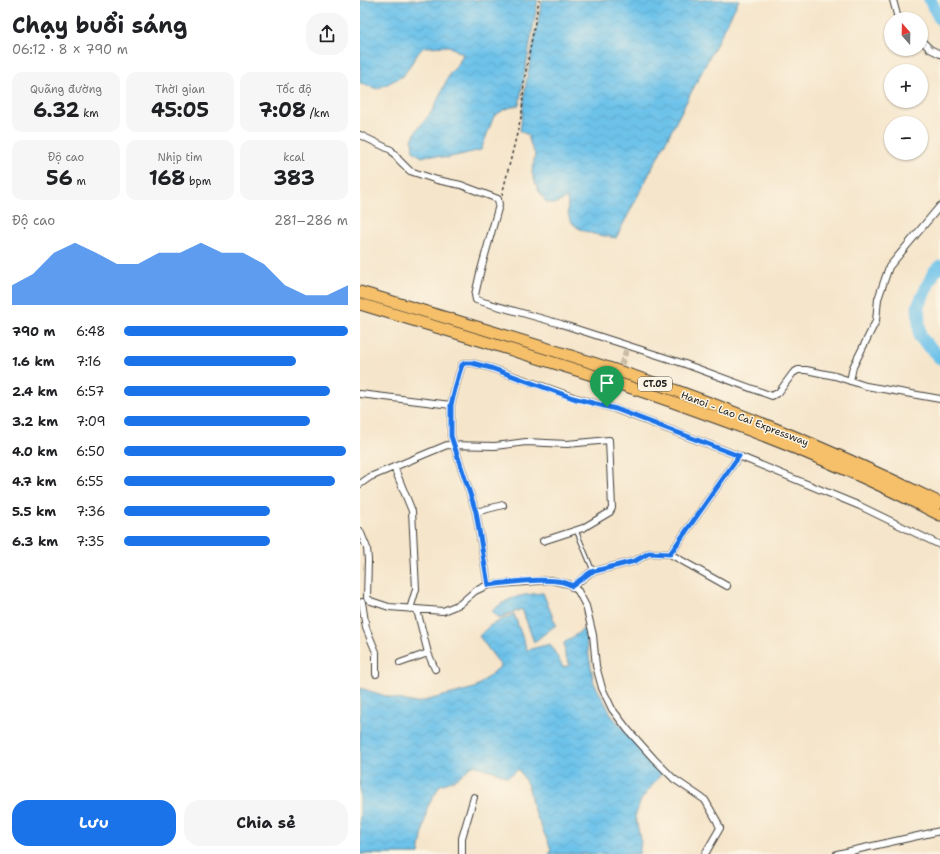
<!DOCTYPE html>
<html lang="vi">
<meta charset="utf-8">
<style>
:root{--surface:#fff;--page:#f6f6f6;--text:#202124;--muted:#757577;--accent:#1a73e8}
body{margin:0;font-family:"Shantell Sans",sans-serif;background:var(--page);color:var(--text);height:100vh;display:flex;flex-direction:column;font-size:15px;white-space:nowrap}
*{box-sizing:border-box;margin:0}
p{font-size:13px;color:var(--muted)}
.icon{flex:none;width:22px;height:22px;fill:none;stroke:currentColor;stroke-width:2;stroke-linecap:round;stroke-linejoin:round}
.map{position:relative;flex:1;overflow:hidden}
.panel{display:flex;flex-direction:column;background:var(--surface);width:360px}
.panel>*{flex:none}
.needle{width:26px;rotate:340deg}
.fabs{position:absolute;left:524px;top:12px;display:grid;gap:8px}
.fabs a{display:grid;place-items:center;width:44px;height:44px;border-radius:50%;background:var(--surface);box-shadow:0 1px 3px #0004;font-size:20px}
.pin{position:absolute;display:grid;place-items:center;width:34px;height:34px;color:#fff;margin:-41px -17px;border-radius:50% 50% 50% 0;rotate:-45deg;box-shadow:0 0 4px #0007}
.pin .icon{rotate:45deg}
.round{display:grid;place-items:center;flex:none;width:42px;height:42px;border-radius:16px;background:var(--page)}
.overview{display:flex;align-items:center;justify-content:space-between;height:68px;padding:0 12px}
h1{font-size:22px;font-weight:700;line-height:30px}
.stats{display:grid;grid-template-columns:repeat(3,1fr);gap:6px;height:68px;padding:4px 12px}
.stats div{display:grid;align-content:center;border-radius:10px;background:var(--page);text-align:center}
.stats b{font-size:20px;font-weight:700}
.stats small{font-size:11px;font-weight:400}
.stats p{font-size:11px}
.chart{height:112px;padding:8px 12px}
.chart p{display:flex;justify-content:space-between}
.chart svg{width:100%;height:72px;margin-top:4px;fill:var(--accent);opacity:.7}
.button{display:flex;gap:8px;margin-top:auto;padding:8px 12px}
.button a{flex:1;height:46px;border-radius:16px;background:var(--accent);color:#fff;font-size:16px;font-weight:700;line-height:46px;text-align:center}
.button a+a{background:var(--page);color:var(--text)}
ul{padding:0 12px;list-style:none;font-size:13px}
li{display:grid;grid-template-columns:64px 48px 1fr;align-items:center;height:30px}
li i{height:10px;border-radius:5px;background:var(--accent)}
main{display:flex;flex:1;min-height:0}
.map>svg:first-child{display:block}
.water{fill:url(#water-waves);stroke:#446f83}
.lines{fill:none;stroke-linecap:round;stroke-linejoin:round}
.river{stroke:#6dc2ea;stroke-width:13}
.minor-tunnel{stroke:#cabda7;stroke-width:6;stroke-dasharray:6 3;stroke-linecap:butt}
.service-casing{stroke:#3d3a36;stroke-width:5}
.minor-casing{stroke:#3d3a36;stroke-width:8}
.motorway-casing{stroke:#3d3a36;stroke-width:13}
.path{stroke:#3d3a36;stroke-width:1.5;stroke-dasharray:3 3;stroke-linecap:butt}
.service{stroke:#fff;stroke-width:3}
.minor{stroke:#fff;stroke-width:6}
.motorway{stroke:#f6c06b;stroke-width:11}
.route-casing{stroke:#fff;stroke-width:8}
.route{stroke:#1a73e8;stroke-width:5}
.labels{text-anchor:middle;stroke-width:3;stroke-linejoin:round;paint-order:stroke}
.shield{fill:#fcf5e5;stroke:#5f5d58;stroke-width:1}
.shield-label{font-size:9px;font-weight:bold;fill:#1c1c1c}
.street-label{font-size:10px;fill:#1c1c1c;stroke:#fcf5e5}
</style>
<main>
<section class="panel">
<div class="overview"><div><h1>Chạy buổi sáng</h1><p>06:12 · 8 × 790 m</p></div><a class="round"><svg class="icon" aria-label="share" viewBox="0 0 24 24"><path d="M12 15V3M7 8l5-5 5 5M5 13v7h14v-7"/></svg></a></div>
<div class="stats">
<div><p>Quãng đường</p><b>6.32<small> km</small></b></div>
<div><p>Thời gian</p><b>45:05</b></div>
<div><p>Tốc độ</p><b>7:08<small> /km</small></b></div>
</div>
<div class="stats">
<div><p>Độ cao</p><b>56<small> m</small></b></div>
<div><p>Nhịp tim</p><b>168<small> bpm</small></b></div>
<div><p>kcal</p><b>383</b></div>
</div>
<div class="chart"><p><span>Độ cao</span>281–286 m</p>
<svg viewBox="0 0 160 44" preserveAspectRatio="none"><path d="M0 44V32L10 25L20 12L30 6L40 12L50 19L60 19L70 12L80 12L90 6L100 12L110 12L120 19L130 32L140 38L150 38L160 32V44z"/></svg>
</div>
<ul>
<li><b>790 m</b>6:48<i style="width:100%"></i></li>
<li><b>1.6 km</b>7:16<i style="width:77%"></i></li>
<li><b>2.4 km</b>6:57<i style="width:92%"></i></li>
<li><b>3.2 km</b>7:09<i style="width:83%"></i></li>
<li><b>4.0 km</b>6:50<i style="width:99%"></i></li>
<li><b>4.7 km</b>6:55<i style="width:94%"></i></li>
<li><b>5.5 km</b>7:36<i style="width:65%"></i></li>
<li><b>6.3 km</b>7:35<i style="width:65%"></i></li>
</ul>
<div class="button"><a>Lưu</a><a>Chia sẻ</a></div>
</section>
<div class="map">
<svg width="580" height="854" viewBox="0 0 580 854">
<defs>
<pattern id="water-waves" width="16" height="10" patternUnits="userSpaceOnUse"><rect width="16" height="10" fill="#6dc2ea"/><path d="M0 5q4-4 8 0t8 0" fill="none" stroke="#5ea6c8"/></pattern>
</defs>
<rect width="100%" height="100%" fill="#fcf5e5"/>
<filter id="ink" filterUnits="userSpaceOnUse"><feTurbulence type="fractalNoise" baseFrequency=".025" numOctaves="2"/><feDisplacementMap in="SourceGraphic" scale="8" xChannelSelector="R" yChannelSelector="G"/><feConvolveMatrix kernelMatrix="1 2 1 2 8 2 1 2 1" color-interpolation-filters="sRGB"/></filter>
<filter id="wash" filterUnits="userSpaceOnUse"><feTurbulence type="fractalNoise" baseFrequency=".012" numOctaves="4" result="noise"/><feDisplacementMap in="SourceGraphic" scale="16" xChannelSelector="R" yChannelSelector="G"/><feGaussianBlur stdDeviation="0.9" result="paint"/><feColorMatrix in="noise" values="0 0 0 0 0 0 0 0 0 0 0 0 0 0 0 0 0 1.4 0 .05"/><feComposite in="paint" operator="in"/></filter>
<g filter="url(#wash)">
<rect width="100%" height="100%" fill="#f5e5ca"/>
<path class="water" d="M0 0H178L159 105 145 109 134 116 121 150 87 158 70 155 62 157 53 151 52 140 56 131 73 110 90 73 98 65 103 54 89 46 64 47 59 52 43 76 17 89 0 83Z
M182 0H379L256 238C242 235 215 234 209 217 207 212 208 204 207 198L194 204 186 202 178 190 172 173 175 154 171 146 168 135 160 131 166 83Z
M183 593 196 625 174 642 162 609 139 618 132 611C149 596 162 595 183 593Z
M154 614 167 650 190 644 203 667 210 665 205 655 204 643 224 629 234 683 253 717 302 773 281 800 275 816 281 842 279 854H189L191 849 173 808 169 788 159 769 148 777 137 772 113 765 95 780 80 785 67 808 59 854H0V688L32 698 56 703 115 688 141 666 119 636 129 626Z"/>
<g class="lines">
<path class="river" d="M570 0 580 19
M580 266 574 272 558 306 560 337 580 358"/>
</g>
</g>
<g filter="url(#ink)">
<g class="lines">
<path class="minor-tunnel" d="M247 407 268 345"/>
<defs>
<path id="service" d="M216 530 233 571"/>
<path id="minor" d="M533 0 537 15 541 19
M561 40 570 49 580 54
M0 135 31 150 39 160 50 171 77 180 101 185 138 199 139 205 120 273 115 295 116 300 201 324 325 364 412 396 419 392 433 373 438 370H446L475 376 506 386 580 399
M490 381 493 367 516 321 518 299 529 267 580 206
M0 394 91 405
M34 467 52 511 56 589 50 609
M0 484 10 477 87 445 135 446 166 442 207 444 249 440 252 508 250 512 223 528 183 541
M116 512 143 505
M0 531 7 548 8 560 7 598 11 601 29 607 83 611 100 604 115 591 128 585 190 580 209 584 218 591 226 606 233 635 236 666 242 688 252 709 268 730 294 759 314 779 345 800 357 821 360 828 345 854
M310 554 379 456
M128 585 116 512 91 436V405L99 374 102 365 105 363H112L131 368 213 397 255 409 374 454 500 506 580 545
M212 587 231 572 275 561 289 553 310 554 367 586
M2 602 6 628 16 652V674
M57 610 68 653 75 669
M40 663 68 653
M102 854V838L114 797
M477 854 580 831"/>
<path id="motorway" d="M0 292C102 323 205 352 306 387 399 420 491 459 580 503
M0 304C197 364 397 419 580 515"/>
</defs>
<use href="#service" class="service-casing"/>
<use href="#minor" class="minor-casing"/>
<use href="#motorway" class="motorway-casing"/>
<path class="path" d="M142 195 162 113 164 82 179 0"/>
<use href="#service" class="service"/>
<use href="#minor" class="minor"/>
<use href="#motorway" class="motorway"/>
</g>
</g>
<g class="lines" filter="url(#ink)">
<defs>
<path id="route" d="M105 363H112L131 368 213 398 256 409 379 456 310 554 289 553 275 561 231 572 212 586C197 575 148 583 128 585L116 512 91 436V405L99 374 102 365Z"/>
</defs>
<use href="#route" class="route-casing"/>
<use href="#route" class="route"/>
</g>
<g class="labels">
<rect class="shield" x="278" y="377" width="34" height="14" rx="3"/>
<g class="shield-label">
<text x="295" y="387">CT.05</text>
</g>
<g class="street-label">
<text transform="translate(385 418) rotate(21)" y="4">Hanoi - Lao Cai Expressway</text>
</g>
</g>
</svg>
<div class="fabs">
<a><svg class="needle" viewBox="-14 -14 28 28"><path d="M0-13l5 13h-10z" fill="#e53935"/><path d="M0 13l5-13h-10z" fill="#757577"/></svg></a>
<a>+</a>
<a>−</a>
</div>
<div class="pin" style="left:247px;top:407px;background:#1e9e55"><svg class="icon" aria-label="arrive" viewBox="0 0 24 24"><path d="M6 21V4h12l-3 4 3 4H6"/></svg></div>
</div>
</main>
